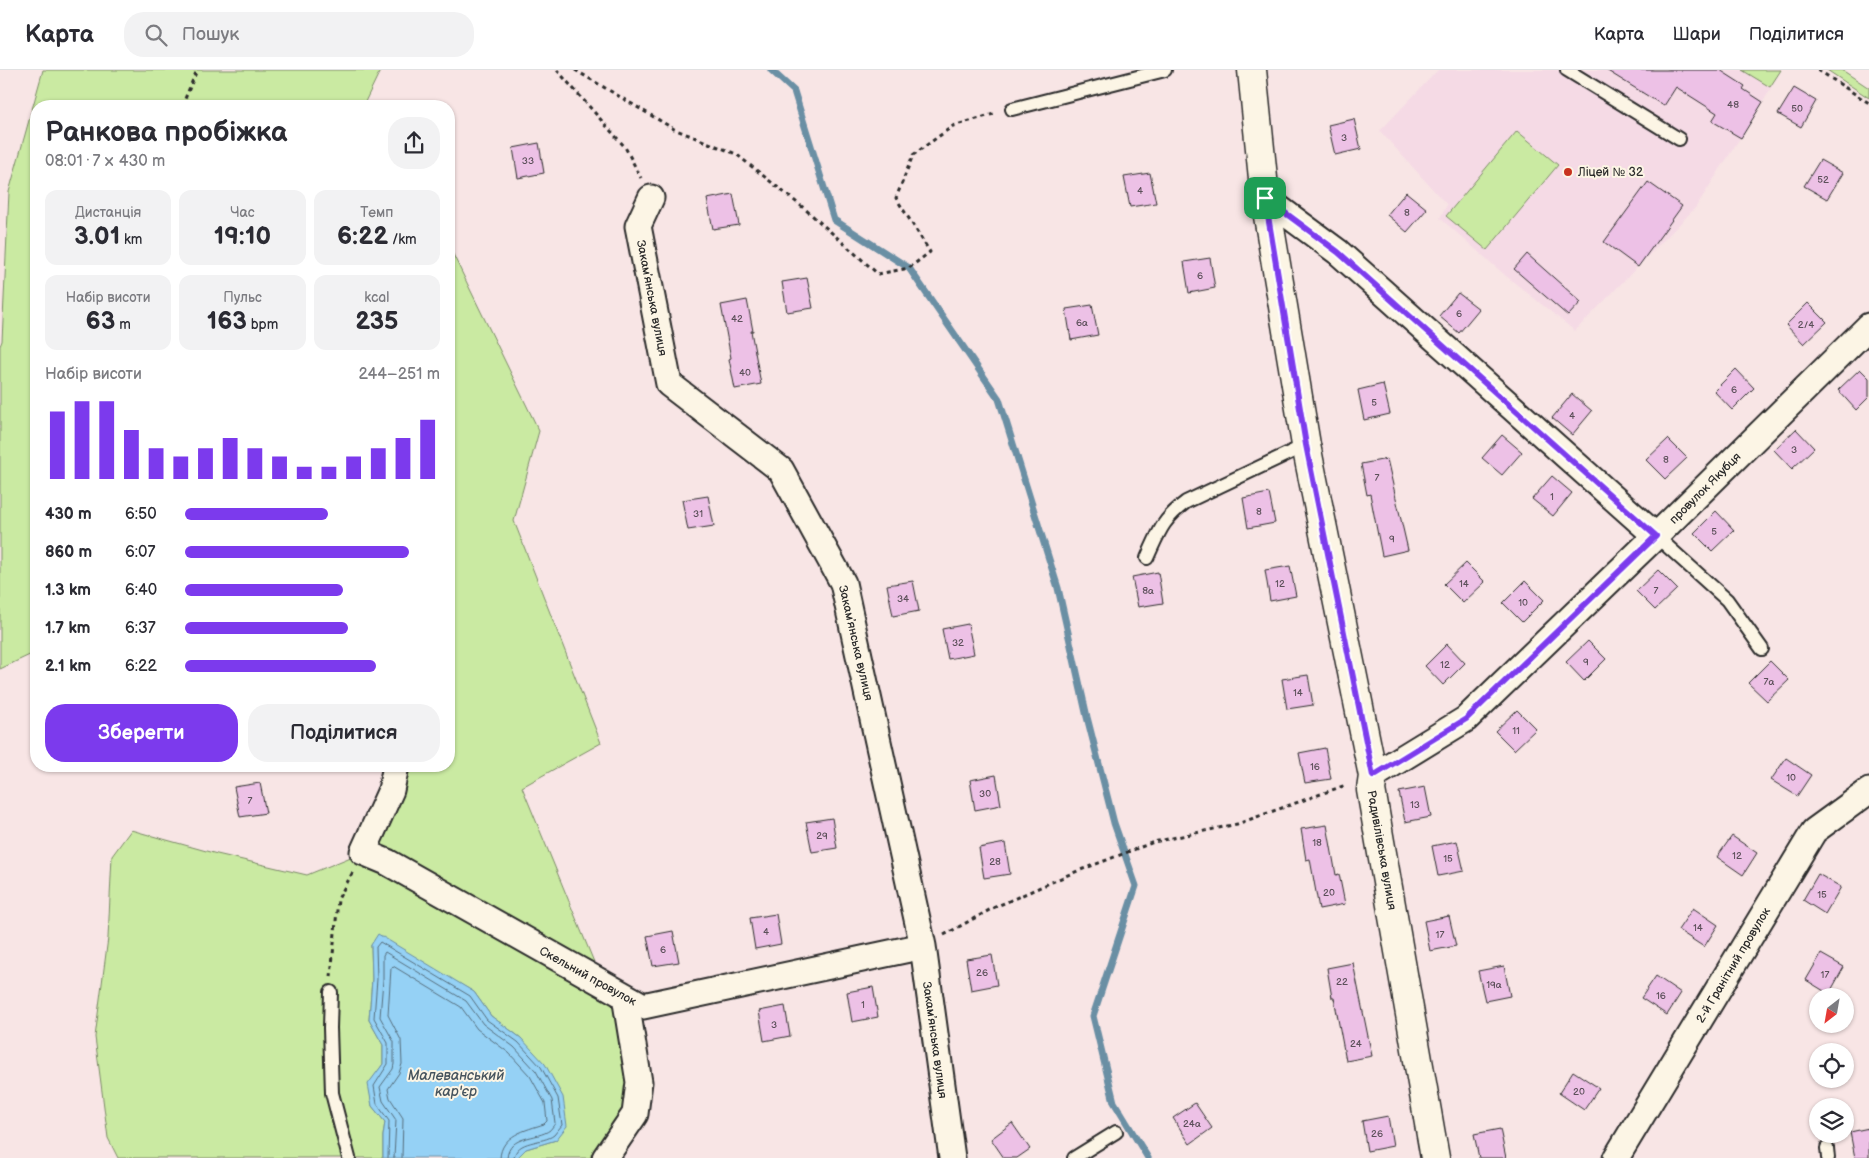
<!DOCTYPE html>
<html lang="uk">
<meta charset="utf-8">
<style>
:root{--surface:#fff;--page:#f2f2f3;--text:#2b2b33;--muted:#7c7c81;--line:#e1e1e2;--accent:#7c3aed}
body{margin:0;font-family:"Balsamiq Sans",sans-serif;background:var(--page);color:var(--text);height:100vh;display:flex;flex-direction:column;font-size:19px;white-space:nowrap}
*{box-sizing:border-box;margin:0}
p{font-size:16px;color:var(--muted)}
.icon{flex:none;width:28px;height:28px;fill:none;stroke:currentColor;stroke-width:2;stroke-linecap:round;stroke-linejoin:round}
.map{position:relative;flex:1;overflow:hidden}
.side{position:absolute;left:30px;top:30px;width:425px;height:672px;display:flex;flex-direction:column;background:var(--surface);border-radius:20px;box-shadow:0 1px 4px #0004}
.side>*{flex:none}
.needle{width:32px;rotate:211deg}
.tools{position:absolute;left:1809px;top:918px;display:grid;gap:10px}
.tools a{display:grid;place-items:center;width:45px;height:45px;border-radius:50%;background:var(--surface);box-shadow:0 1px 4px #0004;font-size:25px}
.pin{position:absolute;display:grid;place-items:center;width:42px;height:42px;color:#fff;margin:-21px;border-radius:10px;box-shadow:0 2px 8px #0006}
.round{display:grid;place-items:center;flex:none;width:52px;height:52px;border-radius:20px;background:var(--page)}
.summary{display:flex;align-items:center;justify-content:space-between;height:85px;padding:0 15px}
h1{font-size:28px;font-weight:800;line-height:38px}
.stats{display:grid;grid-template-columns:repeat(3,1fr);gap:8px;height:85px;padding:5px 15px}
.stats div{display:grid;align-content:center;border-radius:12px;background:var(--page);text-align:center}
.stats b{font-size:25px;font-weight:800}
.stats small{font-size:14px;font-weight:400}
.stats p{font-size:14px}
.chart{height:140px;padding:10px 15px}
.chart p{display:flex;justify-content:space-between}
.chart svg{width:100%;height:90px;margin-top:5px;stroke:var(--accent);stroke-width:6}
.primary-button{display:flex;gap:10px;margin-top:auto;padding:10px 15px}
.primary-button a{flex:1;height:58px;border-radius:20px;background:var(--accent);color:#fff;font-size:20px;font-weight:800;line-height:58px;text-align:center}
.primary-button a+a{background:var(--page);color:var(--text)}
ul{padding:0 15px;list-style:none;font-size:16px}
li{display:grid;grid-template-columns:80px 60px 1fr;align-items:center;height:38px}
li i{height:12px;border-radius:6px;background:var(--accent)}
header{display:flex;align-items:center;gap:30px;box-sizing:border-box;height:70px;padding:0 25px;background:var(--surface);border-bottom:1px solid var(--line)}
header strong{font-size:24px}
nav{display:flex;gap:28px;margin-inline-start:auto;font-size:18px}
.search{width:350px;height:45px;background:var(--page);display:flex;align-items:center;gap:12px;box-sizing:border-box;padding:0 18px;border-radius:20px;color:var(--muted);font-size:19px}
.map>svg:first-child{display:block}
.built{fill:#f5dae5}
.green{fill:#caeaa2;stroke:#7a8a66}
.water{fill:#95d1f5;stroke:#6b8fa4}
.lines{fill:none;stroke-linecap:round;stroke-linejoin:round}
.shore{stroke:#556d7c;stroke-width:1}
.stream{stroke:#6b8fa4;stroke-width:7}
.building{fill:#edc1e6;stroke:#2b2b2b}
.service-casing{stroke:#2b2b2b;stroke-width:16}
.minor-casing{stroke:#2b2b2b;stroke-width:29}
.tertiary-casing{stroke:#2b2b2b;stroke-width:31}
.path{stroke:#2b2b2b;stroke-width:3;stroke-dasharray:4 4;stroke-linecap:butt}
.service{stroke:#fcf5e5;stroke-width:12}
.minor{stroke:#fcf5e5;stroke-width:25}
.tertiary{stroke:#fcf5e5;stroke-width:28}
.route-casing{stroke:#fff;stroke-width:10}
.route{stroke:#7c3aed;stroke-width:6}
.poi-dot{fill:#c8321e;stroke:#fcf5e5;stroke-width:2}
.labels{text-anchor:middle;stroke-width:4;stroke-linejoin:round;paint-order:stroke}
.number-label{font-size:10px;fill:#5c505a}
.poi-label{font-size:12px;fill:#2b2b2b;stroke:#fcf5e5;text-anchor:start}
.street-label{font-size:12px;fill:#2b2b2b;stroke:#fcf5e5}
.water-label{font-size:14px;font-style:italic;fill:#46545e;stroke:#fcf5e5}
</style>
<header>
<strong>Карта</strong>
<div class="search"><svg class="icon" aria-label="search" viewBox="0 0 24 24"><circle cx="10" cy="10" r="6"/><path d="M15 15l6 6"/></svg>Пошук</div>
<nav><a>Карта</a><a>Шари</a><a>Поділитися</a></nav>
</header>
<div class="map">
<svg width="1869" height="1088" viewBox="0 0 1869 1088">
<rect width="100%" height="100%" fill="#f8e5e5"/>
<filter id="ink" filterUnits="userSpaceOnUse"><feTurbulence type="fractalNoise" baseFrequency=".02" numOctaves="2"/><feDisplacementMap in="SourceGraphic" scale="10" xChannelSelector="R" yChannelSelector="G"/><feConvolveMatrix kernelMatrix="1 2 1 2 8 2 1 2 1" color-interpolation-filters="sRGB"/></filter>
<g filter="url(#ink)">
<path class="built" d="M1438 0H1781L1763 32 1696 137 1575 261 1506 206 1440 148 1447 135 1380 61Z"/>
<path class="green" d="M43 0H382L380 1 363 36H36V582L0 599V276L2 271 9 122Z
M1742 0H1781L1770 17Z
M1827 0H1842L1869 18V28Z
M1517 61 1558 95 1487 180 1446 146Z
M449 176 539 361 514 451 601 673 522 717 603 914 625 926 639 1012 605 1088H517L526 1079 556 1070 521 968 491 946 474 922 432 898 371 875 372 909 369 950 383 975V994L369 1014 372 1036 385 1052 383 1066V1088H118L108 1068 95 967 108 868 112 786 131 760 217 784 307 805 363 782 396 696H449Z"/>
<path class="water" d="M378 864 474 922 491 946 521 968 545 994 563 1027 567 1056 556 1070 526 1079 517 1088H383V1066L385 1052 372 1036 368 1014 383 994V975L369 950 372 909 371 875Z"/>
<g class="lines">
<path class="shore" d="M388 1088 389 1051 377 1034 374 1016 388 994V973L374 948 377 909 376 877 380 872 470 926 487 950 518 972 541 997 558 1028 562 1055C559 1058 557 1062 554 1065 543 1074 516 1069 514 1088
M394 1088 396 1050 383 1031 380 1017 393 999 394 994V972L380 947 383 910V885L385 882 466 931 483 954 514 977 536 1001 552 1030 555 1053C555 1054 550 1060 550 1060 537 1070 509 1064 507 1088
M402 1088 403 1048 390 1028 388 1019 399 1003 402 994 401 970 388 945 391 898 393 896 461 937 477 959 509 983 530 1006 545 1033 547 1051 544 1054C526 1060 501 1065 500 1088"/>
<path class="stream" d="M771 0 794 21 834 150 909 198 999 329 1058 518 1087 647 1114 753 1136 816 1093 946 1114 1032 1148 1088"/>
</g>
<path class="building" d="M1606 0H1720L1745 16 1743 19 1763 32 1741 68 1712 51 1717 43 1676 17 1664 36Z
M1794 18 1816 31 1801 57 1778 44Z
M1354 49 1361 79 1335 85 1328 55Z
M539 73 544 103 518 108 513 78Z
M1820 90 1843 103 1827 129 1804 116Z
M1150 103 1156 133 1130 137 1124 107Z
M1648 112 1682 136 1638 197 1604 172Z
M1406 122 1427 139 1407 162 1387 145Z
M733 124 739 155 713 159 707 129Z
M1527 184 1581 232 1568 246 1514 199Z
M1210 188 1215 218 1189 223 1184 192Z
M807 208 813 238 787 242 782 212Z
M1458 223 1479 239 1459 263 1439 246Z
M747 230 753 261H751L761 314 735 319 729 289 731 288 721 235Z
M1808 233 1827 252 1804 274 1786 255Z
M1092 235 1098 265 1071 270 1066 239Z
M1736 299 1754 318 1732 340 1714 321Z
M1860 299 1869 308V327L1856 340 1838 320Z
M1383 314 1390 344 1364 350 1358 320Z
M1572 324 1592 341 1572 365 1552 348Z
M1796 359 1814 378 1792 399 1774 380Z
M1502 365 1522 382 1502 405 1482 388Z
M1668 369 1687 388 1665 409 1646 390Z
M1387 389 1408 480 1382 486 1370 424 1367 425 1361 394Z
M1552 406 1572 423 1553 446 1532 429Z
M1269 423 1275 453 1248 458 1243 428Z
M708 426 714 456 688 460 682 430Z
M1716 441 1734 460 1712 481 1694 463Z
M1466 493 1485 512 1463 533 1444 514Z
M1290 496 1296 526 1270 531 1265 500Z
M1658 500 1677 519 1655 540 1636 521Z
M1158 502 1163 533 1138 537 1132 507Z
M913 511 919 541 893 546 887 515Z
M1525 511 1544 530 1522 552 1503 533Z
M968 554 974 584 948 589 942 559Z
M1588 571 1606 589 1584 611 1566 592Z
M1447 574 1465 593 1443 615 1425 596Z
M1770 591 1789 610 1767 631 1748 613Z
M1308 605 1313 635 1287 639 1282 609Z
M1517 640 1536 659 1514 680 1495 661Z
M1325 678 1331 709 1305 713 1299 683Z
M1786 688 1811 705 1797 726 1771 710Z
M996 705 1001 735 975 740 970 710Z
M260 713 266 743 240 747 234 717Z
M1425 717 1431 747 1405 752 1399 722Z
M832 748 837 778 812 782 806 752Z
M1327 755 1336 805 1339 804 1345 834 1319 839 1310 789 1306 790 1301 759Z
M1732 766 1757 783 1743 805 1717 787Z
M1457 771 1464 801 1438 806 1432 776Z
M1005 773 1010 804 984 808 979 778Z
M1818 804 1841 817 1825 844 1803 830Z
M1693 838 1718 855 1704 877 1678 860Z
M776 844 781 874 755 879 750 848Z
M1449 846 1456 876 1430 881 1424 851Z
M673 861 679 892 653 896 647 866Z
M1821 884 1844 897 1829 924 1806 910Z
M992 885 997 915 971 920 966 889Z
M1353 893 1372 986 1346 991 1334 928H1332L1327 898Z
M1504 896 1510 926 1485 931 1478 901Z
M1656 906 1681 923 1667 945 1641 928Z
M873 917 878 947 852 952 847 922Z
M785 936 790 966 764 971 759 941Z
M1573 1001 1599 1018 1584 1040 1559 1023Z
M1195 1033 1212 1058 1190 1074 1173 1048Z
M1388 1046 1393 1076 1367 1081 1362 1051Z
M1012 1053 1030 1079 1017 1088H1004L991 1069Z
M1869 1058V1088H1855L1850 1062Z
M1500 1059 1506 1088H1479L1474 1064Z"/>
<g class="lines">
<defs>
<path id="service" d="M1567 0 1679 69
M1012 39 1165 0
M1656 466 1727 530 1762 579
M1147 488C1159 462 1162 450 1186 432L1306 375
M331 922 330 958 332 1023 349 1088
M1827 1078 1828 1088
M1074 1088 1116 1062"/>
<path id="minor" d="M651 128 638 156 669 314 781 400 843 513 923 876 952 1088
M1265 128 1338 182 1656 466
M396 696 391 720 363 782 387 792 643 936 923 876
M1373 706 1466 649 1656 466 1869 256
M605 1088 635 1044 639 1012 625 926
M1616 1088 1814 761 1869 721"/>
<path id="tertiary" d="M1252 0 1265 128 1306 375 1373 706 1371 720 1435 1088"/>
</defs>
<use href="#service" class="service-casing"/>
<use href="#minor" class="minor-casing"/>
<use href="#tertiary" class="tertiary-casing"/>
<path class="path" d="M557 0 625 77 641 108
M575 0 674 59 736 84 805 139 878 204 909 198 930 182 896 128 913 85 953 56 997 43
M1818 0 1869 33
M182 36 197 0
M944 865 993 838 1070 804 1154 772 1237 754 1346 715
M331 907 338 829 353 802"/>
<use href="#service" class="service"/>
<use href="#minor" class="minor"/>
<use href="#tertiary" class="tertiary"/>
</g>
</g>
<g class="lines" filter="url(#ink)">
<defs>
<path id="route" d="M1265 128 1338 182 1656 466 1466 649 1373 706 1306 375Z"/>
</defs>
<use href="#route" class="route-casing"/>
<use href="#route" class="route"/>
</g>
<circle class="poi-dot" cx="1568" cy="102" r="5"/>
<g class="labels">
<g class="number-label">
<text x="1733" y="38">48</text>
<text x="1797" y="42">50</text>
<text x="1344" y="71">3</text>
<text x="528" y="94">33</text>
<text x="1823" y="113">52</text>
<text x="1140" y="124">4</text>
<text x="1407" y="146">8</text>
<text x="1200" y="209">6</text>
<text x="1459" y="247">6</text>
<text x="737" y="252">42</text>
<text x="1082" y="256">6а</text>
<text x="1806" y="258">2/4</text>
<text x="745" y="306">40</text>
<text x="1734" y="323">6</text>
<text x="1374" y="336">5</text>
<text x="1572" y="349">4</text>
<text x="1794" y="383">3</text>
<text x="1666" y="393">8</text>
<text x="1377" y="411">7</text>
<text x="1552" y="430">1</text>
<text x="1259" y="445">8</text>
<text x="698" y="447">31</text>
<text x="1714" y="465">5</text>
<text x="1392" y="472">9</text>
<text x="1280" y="517">12</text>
<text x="1464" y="517">14</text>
<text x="1148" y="524">8а</text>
<text x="1656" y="524">7</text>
<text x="903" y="532">34</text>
<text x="1523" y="536">10</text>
<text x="958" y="576">32</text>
<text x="1586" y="595">9</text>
<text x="1445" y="598">12</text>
<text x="1769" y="615">7а</text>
<text x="1298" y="626">14</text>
<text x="1516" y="664">11</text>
<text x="1315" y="700">16</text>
<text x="1791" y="711">10</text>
<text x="985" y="727">30</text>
<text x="250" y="734">7</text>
<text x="1415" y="738">13</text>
<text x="822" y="769">29</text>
<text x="1317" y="776">18</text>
<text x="1737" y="789">12</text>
<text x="1448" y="792">15</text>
<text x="995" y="795">28</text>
<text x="1329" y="826">20</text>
<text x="1822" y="828">15</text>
<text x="1698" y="861">14</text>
<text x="766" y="865">4</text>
<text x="1440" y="868">17</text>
<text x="663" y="883">6</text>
<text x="982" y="906">26</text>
<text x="1825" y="908">17</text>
<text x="1342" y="915">22</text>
<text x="1494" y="918">19а</text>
<text x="1661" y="929">16</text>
<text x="863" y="938">1</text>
<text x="774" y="958">3</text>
<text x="1356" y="977">24</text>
<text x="1579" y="1025">20</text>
<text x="1192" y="1057">24а</text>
<text x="1377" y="1067">26</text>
</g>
<g class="poi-label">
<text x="1578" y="106">Ліцей № 32</text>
</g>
<g class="street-label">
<text transform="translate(652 228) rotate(79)" y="4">Закамʼянська вулиця</text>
<text transform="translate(1705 418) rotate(-45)" y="4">провулок Якубця</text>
<text transform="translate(856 573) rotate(77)" y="4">Закамʼянська вулиця</text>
<text transform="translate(1382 780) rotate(80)" y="4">Радивілівська вулиця</text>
<text transform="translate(1733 895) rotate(-59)" y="4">2-й Гранітний провулок</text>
<text transform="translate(588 906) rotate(29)" y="4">Скельний провулок</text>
<text transform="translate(935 970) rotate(82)" y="4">Закамʼянська вулиця</text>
</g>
<g class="water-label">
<text x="456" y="1010">Малеванський<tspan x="456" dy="16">кар'єр</tspan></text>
</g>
</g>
</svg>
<div class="tools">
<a><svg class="needle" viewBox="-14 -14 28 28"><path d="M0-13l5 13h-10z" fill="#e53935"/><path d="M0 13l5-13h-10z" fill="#7c7c81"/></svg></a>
<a><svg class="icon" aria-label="locate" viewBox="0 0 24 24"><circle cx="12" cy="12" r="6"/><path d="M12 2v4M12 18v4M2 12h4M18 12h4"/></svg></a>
<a><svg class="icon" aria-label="layers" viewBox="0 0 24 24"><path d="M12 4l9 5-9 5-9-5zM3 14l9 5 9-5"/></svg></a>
</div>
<div class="pin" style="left:1265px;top:128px;background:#1e9e55"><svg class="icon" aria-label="arrive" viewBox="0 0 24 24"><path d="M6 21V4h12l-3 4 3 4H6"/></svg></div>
<section class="side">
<div class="summary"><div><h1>Ранкова пробіжка</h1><p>08:01 · 7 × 430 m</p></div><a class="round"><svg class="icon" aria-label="share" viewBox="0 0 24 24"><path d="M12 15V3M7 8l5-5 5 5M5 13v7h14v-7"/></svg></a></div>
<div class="stats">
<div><p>Дистанція</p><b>3.01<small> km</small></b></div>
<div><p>Час</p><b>19:10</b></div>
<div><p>Темп</p><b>6:22<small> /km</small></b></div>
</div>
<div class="stats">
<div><p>Набір висоти</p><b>63<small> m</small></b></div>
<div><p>Пульс</p><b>163<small> bpm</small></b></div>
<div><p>kcal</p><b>235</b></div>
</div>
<div class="chart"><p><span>Набір висоти</span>244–251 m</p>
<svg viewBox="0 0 160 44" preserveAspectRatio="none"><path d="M5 44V11M15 44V6M25 44V6M35 44V20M45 44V29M55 44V33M65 44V29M75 44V24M85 44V29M95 44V33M105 44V38M115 44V38M125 44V33M135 44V29M145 44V24M155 44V15"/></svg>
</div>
<ul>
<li><b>430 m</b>6:50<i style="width:56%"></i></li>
<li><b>860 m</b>6:07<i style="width:88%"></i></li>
<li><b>1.3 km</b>6:40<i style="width:62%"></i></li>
<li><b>1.7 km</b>6:37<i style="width:64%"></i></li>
<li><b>2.1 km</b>6:22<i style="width:75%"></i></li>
</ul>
<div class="primary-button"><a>Зберегти</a><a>Поділитися</a></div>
</section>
</div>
